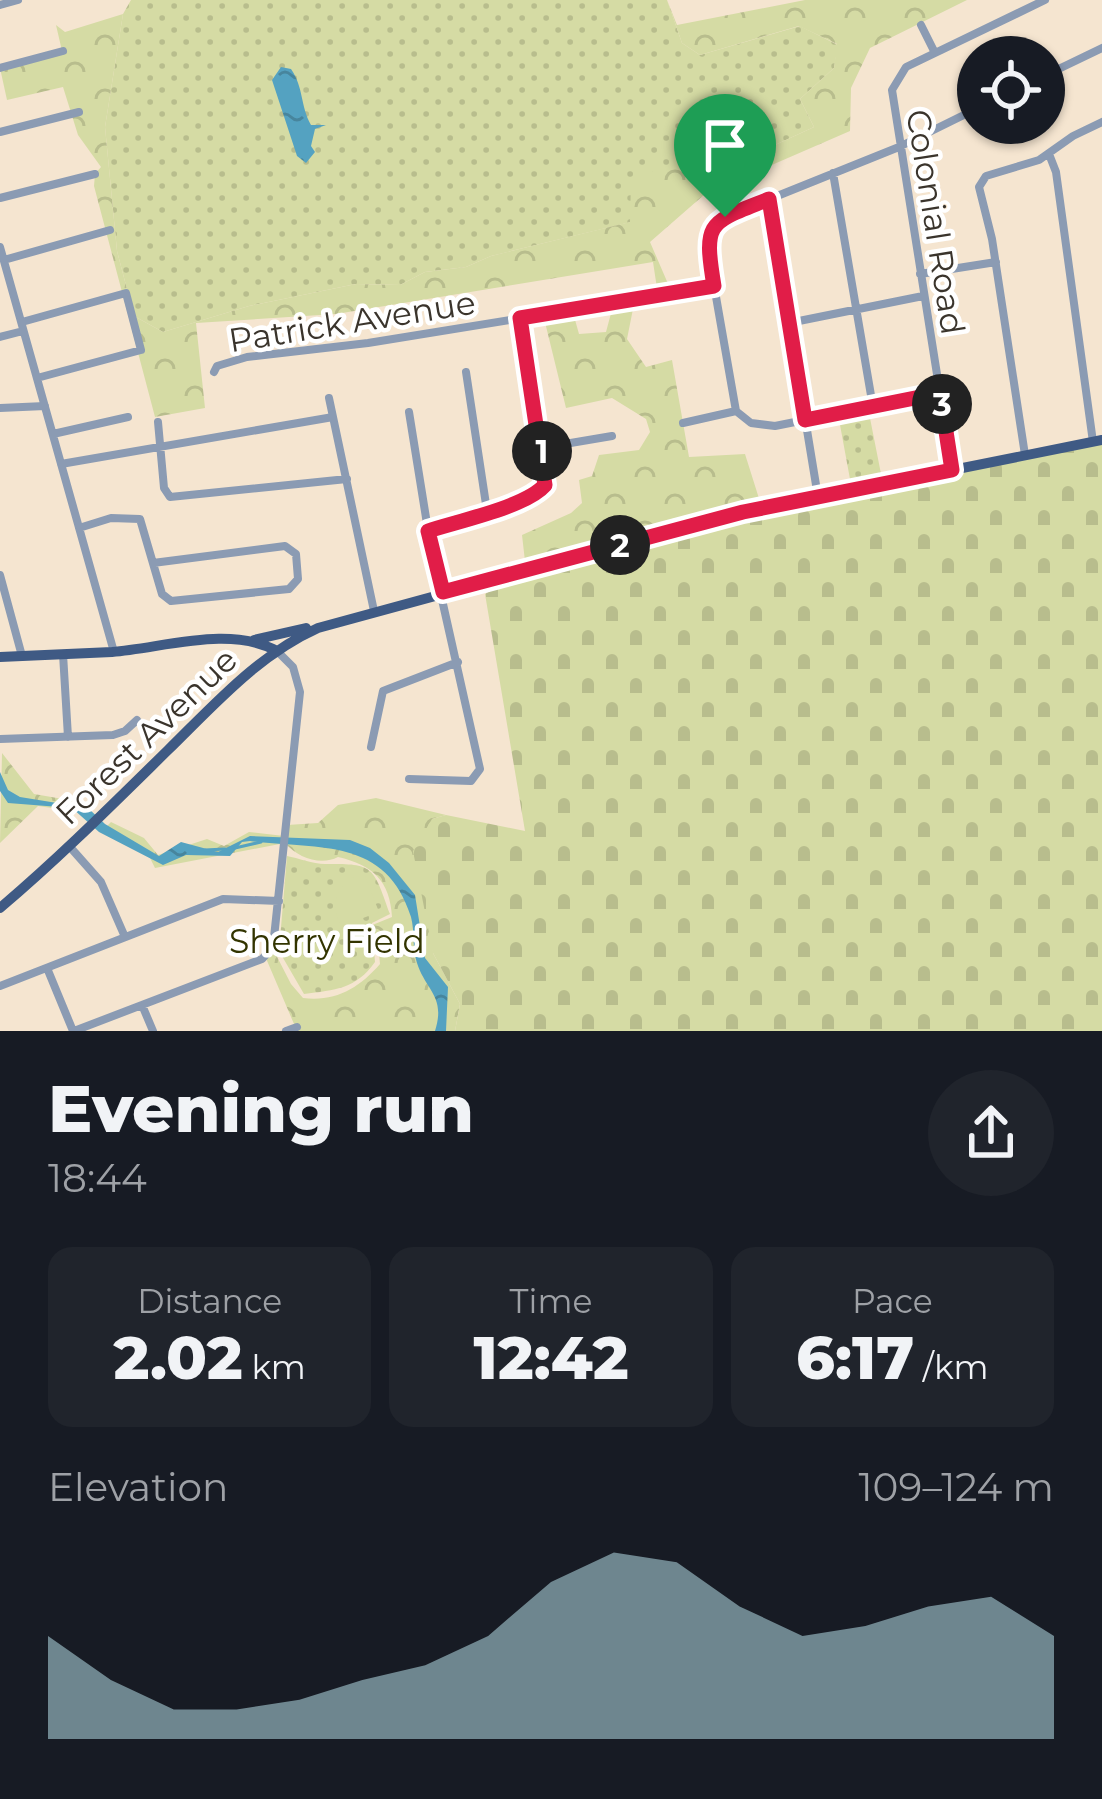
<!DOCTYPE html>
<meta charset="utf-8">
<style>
:root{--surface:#171b24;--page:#20242c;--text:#f1f3f6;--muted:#9ea1a6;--accent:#94b4bd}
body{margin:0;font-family:Montserrat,sans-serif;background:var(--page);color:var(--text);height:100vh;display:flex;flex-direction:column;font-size:45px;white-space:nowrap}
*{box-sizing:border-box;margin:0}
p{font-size:39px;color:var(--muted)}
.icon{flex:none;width:66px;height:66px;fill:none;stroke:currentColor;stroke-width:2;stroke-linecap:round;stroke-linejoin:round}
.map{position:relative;height:1031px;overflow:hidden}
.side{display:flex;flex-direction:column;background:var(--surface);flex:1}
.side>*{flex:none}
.fabs{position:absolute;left:957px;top:36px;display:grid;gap:24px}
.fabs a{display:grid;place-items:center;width:108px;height:108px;border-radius:50%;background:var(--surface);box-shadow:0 3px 9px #0004;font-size:60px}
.pin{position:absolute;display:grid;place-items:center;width:102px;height:102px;color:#fff;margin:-123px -51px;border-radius:50% 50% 50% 0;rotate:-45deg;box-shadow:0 0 12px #0007}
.pin .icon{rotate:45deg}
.km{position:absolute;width:60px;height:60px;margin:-30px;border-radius:50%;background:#222;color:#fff;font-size:33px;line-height:60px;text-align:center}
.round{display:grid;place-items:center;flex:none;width:126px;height:126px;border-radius:63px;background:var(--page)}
.head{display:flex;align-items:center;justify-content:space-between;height:204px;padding:0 48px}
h1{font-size:66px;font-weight:800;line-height:90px}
.metrics{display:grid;grid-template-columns:repeat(3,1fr);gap:18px;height:204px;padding:12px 48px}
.metrics div{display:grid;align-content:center;border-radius:24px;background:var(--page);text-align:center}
.metrics b{font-size:60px;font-weight:800}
.metrics small{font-size:33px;font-weight:400}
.metrics p{font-size:33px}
.chart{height:336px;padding:24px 48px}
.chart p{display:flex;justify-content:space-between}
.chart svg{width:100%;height:216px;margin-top:12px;fill:var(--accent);opacity:.7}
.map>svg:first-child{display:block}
.green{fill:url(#green-dots)}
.forest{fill:url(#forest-crowns)}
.cemetery{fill:url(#cemetery-stones)}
.pitch{fill:#d5dba4}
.water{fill:url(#water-ripples)}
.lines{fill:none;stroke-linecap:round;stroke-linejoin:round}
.stream{stroke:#54a2c1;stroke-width:3}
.minor{stroke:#8b9bb3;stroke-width:8}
.major{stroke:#3f5a84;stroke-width:10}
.route-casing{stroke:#fff;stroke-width:24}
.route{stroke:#e11d48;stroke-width:15}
.labels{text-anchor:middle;stroke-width:9;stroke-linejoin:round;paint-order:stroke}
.street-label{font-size:33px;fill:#3a342c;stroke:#fff}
.park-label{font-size:33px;fill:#323400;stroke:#fff}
</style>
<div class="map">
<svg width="1102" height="1031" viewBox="0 0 1102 1031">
<defs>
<pattern id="green-dots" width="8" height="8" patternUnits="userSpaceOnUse" patternTransform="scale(3)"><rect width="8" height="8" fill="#d5dba4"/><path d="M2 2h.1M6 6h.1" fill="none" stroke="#b8bd8d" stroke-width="1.8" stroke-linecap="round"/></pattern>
<pattern id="forest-crowns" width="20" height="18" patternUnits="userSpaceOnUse" patternTransform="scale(3)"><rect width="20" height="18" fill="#d5dba4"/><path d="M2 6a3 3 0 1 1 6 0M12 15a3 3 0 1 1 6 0" fill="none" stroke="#b8bd8d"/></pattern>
<pattern id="cemetery-stones" width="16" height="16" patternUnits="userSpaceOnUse" patternTransform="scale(3)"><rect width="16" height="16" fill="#d5dba4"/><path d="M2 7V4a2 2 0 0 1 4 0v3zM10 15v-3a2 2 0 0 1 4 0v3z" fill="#b8bd8d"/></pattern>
<pattern id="water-ripples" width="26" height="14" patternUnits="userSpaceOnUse" patternTransform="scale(3)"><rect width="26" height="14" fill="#54a2c1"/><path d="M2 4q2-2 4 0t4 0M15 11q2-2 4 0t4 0" fill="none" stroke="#47859d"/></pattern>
</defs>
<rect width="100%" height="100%" fill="#f5e5d0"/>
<path class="green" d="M131 0H667L682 43 700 55 800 26 838 45 834 68 800 99 814 127 736 163 697 155 631 222 491 256 466 267 425 272 400 285 356 284 249 306 163 332 134 316 117 251 105 127 123 14Z
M868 408 883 484 852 490 838 414Z
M287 856C298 858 313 864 325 864 375 863 373 867 390 914L372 923 375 962C356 989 335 990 304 994L279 951Z"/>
<path class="forest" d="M667 0 677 25 805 0H967L870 48 851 88 850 131 705 194 650 242 669 286 663 298 633 309 627 339 646 367 672 360 689 457 745 454 762 508 526 570 522 535 571 513 582 503 579 480 592 476 599 455 639 450 650 432 646 419 612 398 566 408 543 314 572 309 579 334 606 332 614 302 658 295 653 262 336 314 196 323 205 408 155 417 94 186 95 174 101 167 78 135 63 87 7 100 0 68 62 51 56 25 65 32 123 14 105 127 117 251 134 316 163 332 249 306 356 284 400 285 425 272 466 267 491 256 630 222 631 179 697 155 736 163 814 127 800 99 834 68 837 44 799 26 700 55 682 43Z
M2 753 34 794 86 803 91 808 86 813 38 806 0 843Z
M376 798 446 815 432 819 433 953 460 1004 455 1031H297L265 956 272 947 291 984 303 998C336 1002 359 988 380 964L377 934 363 939 360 930 392 917C390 881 373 865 338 857 321 866 298 858 285 843L155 868 147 852 106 827 111 822 144 838 158 855 207 839 224 846 249 832 284 836 287 825 318 823 338 805Z"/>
<path class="cemetery" d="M1102 440V1031H455L460 1004 433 953 413 851 432 819 446 815 525 831 485 594 526 570 743 512Z"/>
<path class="pitch" d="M355 876H365L379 912 342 926C329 907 335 888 355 876Z"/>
<path class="water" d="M281 67 291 69C304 88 300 105 311 125H326L315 129 311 146 315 152 306 163 297 156 272 80Z
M0 772 8 790 20 797 88 808 105 824 159 856 181 842 218 852 250 836 350 840 370 848 389 863 415 895 425 958 448 987 446 1031H435C446 996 426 991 417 963 412 949 415 932 411 917 386 836 317 850 250 841L242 842 230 856 186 855 163 865 99 832 72 808 8 803 0 791Z"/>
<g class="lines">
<path class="stream" d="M235 848 261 842
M205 850 225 849"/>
<path class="minor" d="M0 5 18 0
M921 25 935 53
M0 68 63 51
M1044 76 1102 48
M0 132 79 112
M1049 154 1056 172 1093 442
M833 173 873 407
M0 198 95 174
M769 199 818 497
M0 247 114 652
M4 260 110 230
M920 274 996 262
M22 322 126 293 141 350 37 378
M789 323 923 296
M0 337 23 331
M214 372 217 366 247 357 368 343 714 287
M466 372 487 511
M329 398 374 611
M0 408 45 406
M736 411 708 251 710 232 725 217 899 147 978 108
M158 422 164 488 170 497 347 479
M683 423 736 411 751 423 775 426 940 393
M53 434 128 417
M541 448 612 436
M1025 455 992 239 979 187 986 176 1039 160 1073 136 1102 122
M61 464 333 417
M952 469 892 90 906 67 1045 0
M79 528 111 518 140 519 162 594 171 601 289 589 298 579 296 554 285 546 153 563
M428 531C458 521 525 507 545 485L520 318
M0 575 22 656
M63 654 68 737
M0 739 113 735 125 731 137 720
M371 747 383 691 458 662
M409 779 471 781 480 769 432 555 409 412
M70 847 101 882 125 937
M47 968 73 1031
M0 986 223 899 279 901
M142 1005 153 1031
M74 1031 262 959 273 947 300 692 293 667 277 651
M286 1031 297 1027"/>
<path class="major" d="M254 640 306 628
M0 657C37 655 75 654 112 652 163 648 230 625 277 651
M0 908C59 858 113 804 168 750 215 704 258 655 318 628L743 512 1102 440"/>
</g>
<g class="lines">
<defs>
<path id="route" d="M769 199 805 420 940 393 952 470 743 512 443 592 428 531C458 521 526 507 545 485L520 318 714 286C703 220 709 223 769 199Z"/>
</defs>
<use href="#route" class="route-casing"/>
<use href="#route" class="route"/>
</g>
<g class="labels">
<g class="street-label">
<text transform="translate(936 222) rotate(81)" y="12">Colonial Road</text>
<text transform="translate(352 321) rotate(-9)" y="12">Patrick Avenue</text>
<text transform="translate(146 736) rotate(-44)" y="12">Forest Avenue</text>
</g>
<g class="park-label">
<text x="327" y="953">Sherry Field</text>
</g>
</g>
</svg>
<div class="fabs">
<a><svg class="icon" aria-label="locate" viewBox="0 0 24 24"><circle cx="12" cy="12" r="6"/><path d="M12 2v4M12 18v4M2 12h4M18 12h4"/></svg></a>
</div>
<div class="pin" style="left:725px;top:217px;background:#1e9e55"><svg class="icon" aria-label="arrive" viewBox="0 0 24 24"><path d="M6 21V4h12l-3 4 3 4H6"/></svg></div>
<b class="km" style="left:542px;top:451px">1</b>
<b class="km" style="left:620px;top:545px">2</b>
<b class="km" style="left:942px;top:404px">3</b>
</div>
<section class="side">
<div class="head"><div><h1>Evening run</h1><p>18:44</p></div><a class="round"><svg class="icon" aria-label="share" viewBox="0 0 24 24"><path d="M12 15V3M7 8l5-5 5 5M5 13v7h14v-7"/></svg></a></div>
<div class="metrics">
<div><p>Distance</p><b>2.02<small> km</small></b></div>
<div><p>Time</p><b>12:42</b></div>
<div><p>Pace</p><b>6:17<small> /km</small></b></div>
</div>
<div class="chart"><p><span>Elevation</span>109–124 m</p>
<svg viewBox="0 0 160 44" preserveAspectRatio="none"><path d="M0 44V23L10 32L20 38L30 38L40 36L50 32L60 29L70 23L80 12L90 6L100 8L110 17L120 23L130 21L140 17L150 15L160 23V44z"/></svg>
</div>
</section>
